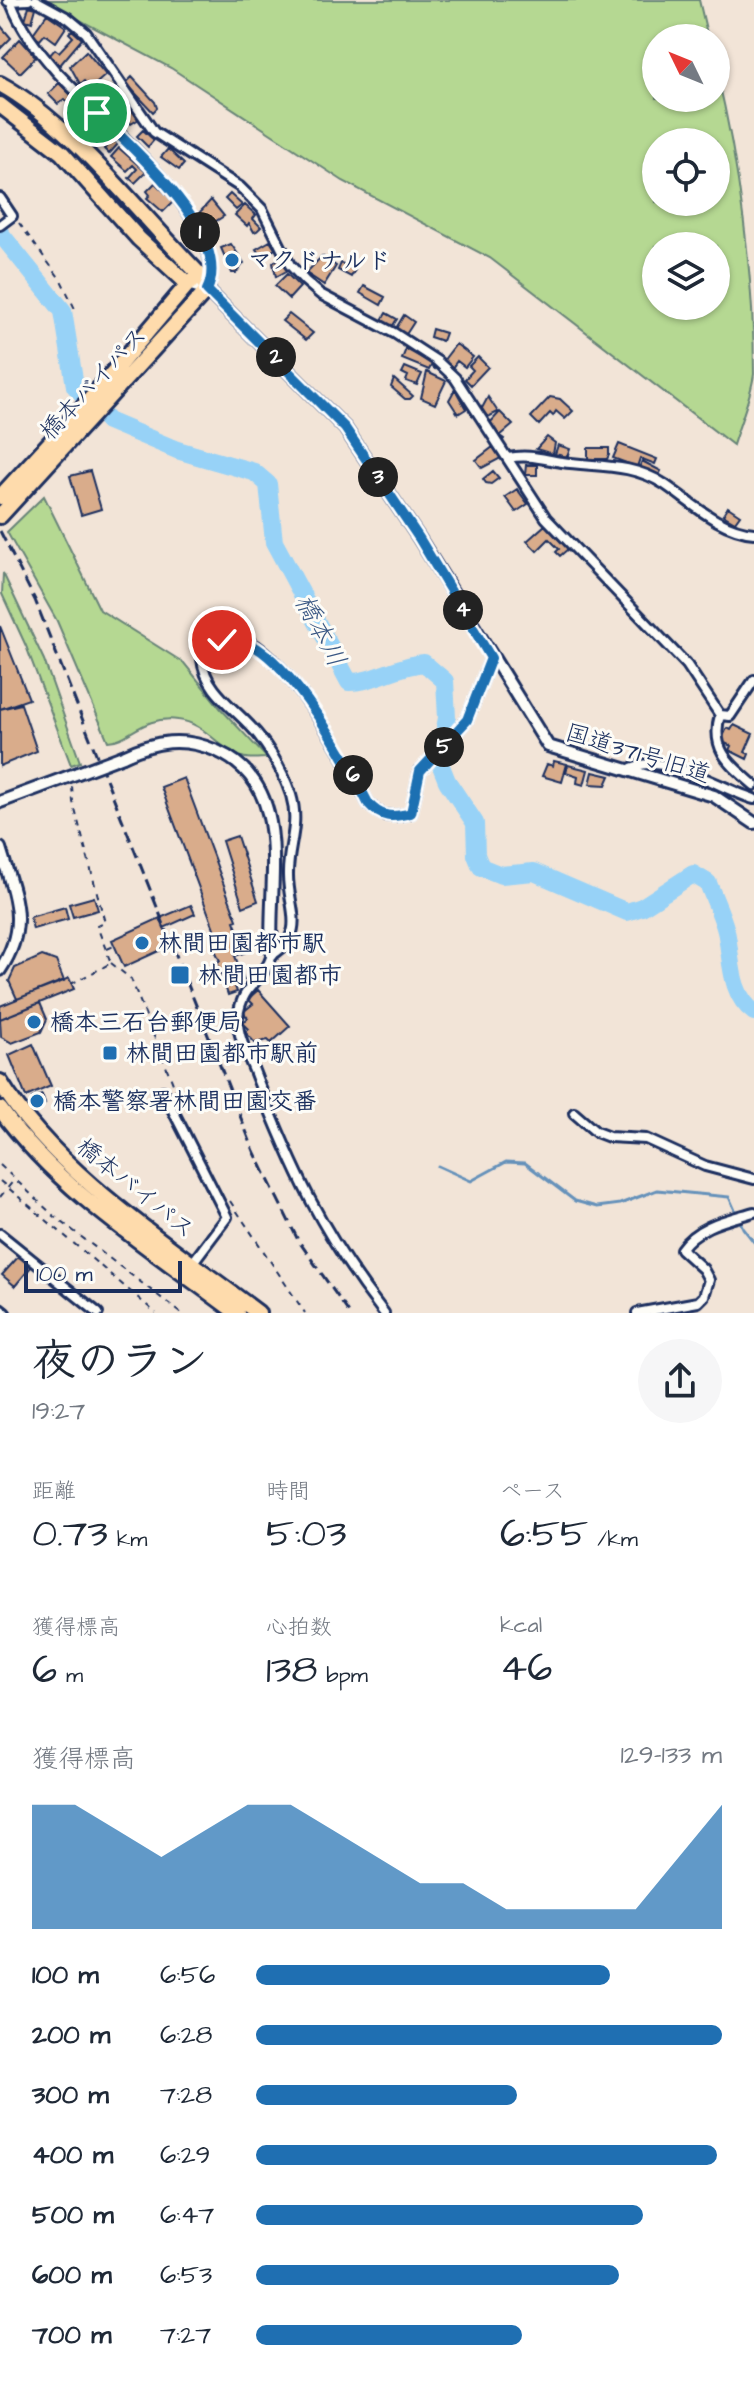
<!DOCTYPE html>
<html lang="ja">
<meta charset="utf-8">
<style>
:root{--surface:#fff;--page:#f6f6f7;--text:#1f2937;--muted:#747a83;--accent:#1f6fb2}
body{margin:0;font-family:"Architects Daughter","Klee One",sans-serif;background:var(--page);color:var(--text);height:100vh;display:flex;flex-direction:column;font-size:30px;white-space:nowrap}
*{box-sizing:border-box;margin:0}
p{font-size:26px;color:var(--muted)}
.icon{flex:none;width:44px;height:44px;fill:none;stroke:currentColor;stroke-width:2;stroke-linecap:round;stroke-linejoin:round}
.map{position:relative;height:1313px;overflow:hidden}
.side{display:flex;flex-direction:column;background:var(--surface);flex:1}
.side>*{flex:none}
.needle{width:52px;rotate:313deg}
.tools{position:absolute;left:642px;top:24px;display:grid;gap:16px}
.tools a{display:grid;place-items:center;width:88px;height:88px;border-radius:50%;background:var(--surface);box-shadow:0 2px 6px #0004;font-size:40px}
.scale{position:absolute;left:24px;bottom:20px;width:158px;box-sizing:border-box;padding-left:8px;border:4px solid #1b2f5e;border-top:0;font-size:22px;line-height:28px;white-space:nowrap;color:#1b2f5e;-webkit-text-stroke:6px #fdfcf7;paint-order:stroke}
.pin{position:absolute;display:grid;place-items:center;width:68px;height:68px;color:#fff;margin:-34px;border:4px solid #fff;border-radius:50%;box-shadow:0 2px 8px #0007}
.km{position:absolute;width:40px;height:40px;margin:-20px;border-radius:50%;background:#222;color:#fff;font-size:22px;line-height:40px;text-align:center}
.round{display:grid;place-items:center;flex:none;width:84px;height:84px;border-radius:42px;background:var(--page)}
.overview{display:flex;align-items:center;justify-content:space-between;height:136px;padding:0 32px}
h1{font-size:44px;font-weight:600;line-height:60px}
.stats{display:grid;grid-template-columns:repeat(3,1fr);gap:12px;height:136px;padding:8px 32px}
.stats div{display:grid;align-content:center}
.stats b{font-size:40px;font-weight:600}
.stats small{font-size:22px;font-weight:400}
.stats p{font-size:22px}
.chart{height:224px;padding:16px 32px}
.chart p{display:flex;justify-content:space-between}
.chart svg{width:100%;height:144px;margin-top:8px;fill:var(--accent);opacity:.7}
ul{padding:0 32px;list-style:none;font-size:26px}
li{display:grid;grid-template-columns:128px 96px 1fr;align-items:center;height:60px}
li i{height:20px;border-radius:10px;background:var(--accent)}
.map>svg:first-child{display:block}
.green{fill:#b5d892;stroke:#688478;stroke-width:2;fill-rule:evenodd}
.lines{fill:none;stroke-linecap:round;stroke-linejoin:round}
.stream{stroke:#6591ba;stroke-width:3}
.river{stroke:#97d2f7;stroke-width:18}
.building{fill:#d9ac8b;stroke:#1b2f5e;stroke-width:2}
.minor-casing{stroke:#1b2f5e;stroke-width:14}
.tertiary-casing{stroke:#1b2f5e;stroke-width:16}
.trunk-casing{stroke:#1b2f5e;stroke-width:20}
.path{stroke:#1b2f5e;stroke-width:2;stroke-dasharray:6 6;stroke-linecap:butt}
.minor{stroke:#fdfcf7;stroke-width:8}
.tertiary{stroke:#fdfcf7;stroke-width:10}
.trunk{stroke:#fedbac;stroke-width:14}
.rail{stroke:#1b2f5e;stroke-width:3;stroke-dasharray:12 6;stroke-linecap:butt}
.tertiary-bridge-casing{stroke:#1b2f5e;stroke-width:16;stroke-linecap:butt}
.tertiary-bridge{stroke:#fdfcf7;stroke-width:10}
.route-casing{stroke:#fff;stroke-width:16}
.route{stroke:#1f6fb2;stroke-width:10}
.poi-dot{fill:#1f6fb2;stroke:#fdfcf7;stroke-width:3}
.labels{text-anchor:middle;stroke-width:6;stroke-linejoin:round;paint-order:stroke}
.poi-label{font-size:24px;font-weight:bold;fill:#1b2f5e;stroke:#fdfcf7;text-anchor:start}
.street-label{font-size:24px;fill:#1b2f5e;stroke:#fdfcf7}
.water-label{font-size:26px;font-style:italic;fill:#3a5884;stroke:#fdfcf7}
</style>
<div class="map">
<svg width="754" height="1313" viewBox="0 0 754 1313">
<rect width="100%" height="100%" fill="#f2e4d7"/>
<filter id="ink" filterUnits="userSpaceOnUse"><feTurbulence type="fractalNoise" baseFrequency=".0125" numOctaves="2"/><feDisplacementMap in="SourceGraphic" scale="16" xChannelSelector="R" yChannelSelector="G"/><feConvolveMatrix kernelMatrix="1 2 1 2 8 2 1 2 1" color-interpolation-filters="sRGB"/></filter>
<g filter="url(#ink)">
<path class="green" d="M42 0H699L708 38H656V98H716V69C739 164 754 276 754 374 751 397 740 422 733 445L490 258 343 181 171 68ZM656 142H716V202H656ZM656 246H716V306H656Z
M44 496 100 610 184 663 221 709 267 758C260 758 250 760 242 757 219 750 206 723 178 720 142 715 129 741 108 741L57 621 7 532Z
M3 573 44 660 80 762 71 765 26 646 2 594Z"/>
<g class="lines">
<path class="stream" d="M438 1166 471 1181 506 1162 525 1163 575 1201 597 1207 620 1204 657 1190 729 1197 743 1228 754 1242"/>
<path class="river" d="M0 233 63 311 75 386 108 421 177 450 254 472 268 484 274 542 349 682C375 682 397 665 424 663L445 681 447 718 439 761 447 781 475 823 476 855 481 867 501 875 534 872 627 912 642 907 693 874 708 883C714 899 722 915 726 931 732 958 729 994 754 1012"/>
</g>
<path class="building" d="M29 6 36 8 32 22 25 20Z
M47 14 66 27 56 42 45 34 40 40 32 35Z
M0 25 11 38 0 49Z
M72 30 82 39 60 65 49 56 55 49 59 52 73 37 69 33Z
M20 39 36 57 20 73 3 57Z
M86 51 106 75 91 88 84 81 80 84 70 66Z
M132 77 155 102 157 108 153 112 126 83Z
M59 83 86 110 81 115 64 99 58 104 48 94Z
M87 88 107 104 102 110 83 92Z
M130 105 139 119 131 124 122 110Z
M143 130 154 140 148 147 137 136Z
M113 139 118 144 109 154 104 149Z
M119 148 146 172 135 183 129 178 137 169 133 165 127 171 111 157Z
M168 149 184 164 179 170 161 157Z
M155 183 174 201 163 212 147 198 150 195 147 191Z
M230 194 242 205 236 210 225 199Z
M211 200 224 216 213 223 216 226 211 231 199 213Z
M245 205 256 215 253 219 261 227 257 231 254 232 249 223 247 226 235 215Z
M270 241 275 249 262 258 256 249Z
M231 244 244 263 236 273H232L221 248Z
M322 256 336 266 324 285 306 273Z
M280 258 287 271 276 277 273 263Z
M341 263 355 270 351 277 338 270Z
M287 274 300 287 289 299 275 286Z
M364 286 385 297 381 305 360 293Z
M386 313 397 319 392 327 381 322Z
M289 314 313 333 306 340 282 321Z
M404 315 414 322 405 336 395 330Z
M432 329 445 333 442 341 430 337Z
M456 344 473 357 465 367 457 361 452 368 443 361Z
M406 349 437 366 435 369 431 366 429 370 402 359Z
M478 357 488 367 471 385 465 379 473 370 469 366Z
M405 367 422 374 417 385 406 381 408 376 402 373Z
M427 372 446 381 435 404 421 398Z
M394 379 413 396 410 399H405L391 387Z
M455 389 466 409 458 414 449 400Z
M488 397 498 412 488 417 481 410Z
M550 397 560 399 573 411 565 419 556 411 553 416 550 413 539 425 531 417Z
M500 412 513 425 500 436 504 439 501 443 496 439 499 436 488 425Z
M547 437 555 443 553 454 536 449Z
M619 444 657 459 655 464 640 458 637 467 613 458Z
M558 445 570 449 567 457 555 454Z
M493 447 501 458 482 468 476 460Z
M588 448H609V455L607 459H588Z
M642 461 661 471 658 477 639 468Z
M526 465H537V475H525Z
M90 471 101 509 81 515 70 476Z
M493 471 499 478 491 484 486 483 483 479Z
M517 489 528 504 516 512 505 497Z
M728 507 740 515 735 522 723 515Z
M545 525 568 549 560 556 556 552 559 549 549 539 537 551 527 541Z
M0 626 29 699 0 709Z
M21 704 37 751 0 766V709Z
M734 725 753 734 745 752 749 754 747 759 729 750 731 746 721 741 727 728 731 730Z
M554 761 567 764 562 782 542 776 547 764 553 766Z
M568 765 588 770 584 785 577 783 578 776 566 772Z
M593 772 610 776 606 785 590 784Z
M184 778 237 920 234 921 246 952 235 956 244 980 234 984 237 992 228 995 217 962 220 961 215 950 221 947 161 787Z
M237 836 258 901 243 907 222 841Z
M94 897 98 910 73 917 69 904Z
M191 905 195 914 164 928 160 918Z
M65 907 68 919 33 929 30 917Z
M160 918 172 945 124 967 112 940Z
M42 956 56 961 64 981 17 999 9 981 15 968Z
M69 978 74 989 0 1019V1006Z
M258 990 290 1026 271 1043 268 1040 255 1043 245 1032 249 1029 243 1023 248 1018 243 1012 253 1004 248 999Z
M40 1003 47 1019 41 1032 12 1043 1 1037 0 1019Z
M33 1044 51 1086 26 1097 9 1055Z
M42 1095 45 1104 35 1107 32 1098Z
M19 1256 31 1267 15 1286 2 1275Z"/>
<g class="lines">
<defs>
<path id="minor" d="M35 0 68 18 86 33 154 132 240 187 262 209 290 265 305 281 320 294 394 333 437 361 455 378 546 518 687 665 720 715C710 750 730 764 754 785
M8 1 28 0
M11 3C21 29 37 49 55 70 93 112 237 228 207 289
M0 198 12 216 0 225
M508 458C529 454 542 459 562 462 597 467 632 463 664 484 691 502 719 530 754 533
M720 715 730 716 754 680
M628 770C661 749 721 789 754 799
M163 1091 227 1217 190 1266
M574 1113 596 1132 609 1137 646 1139 705 1166 754 1179
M0 1234 98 1313
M0 1309 5 1313
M384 1313C322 1234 292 1168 256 1076 250 1059 236 1035 238 1017 242 983 263 983 272 955 309 932 287 907 288 873 288 845 300 825 291 795 284 774 272 753 259 736 240 711 205 693 202 659 210 651 219 639 231 637 276 632 350 768 368 803 381 818 392 818 411 813L420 771 467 720 491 658
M637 1313 698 1302 704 1296 709 1280 703 1269 681 1249C698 1225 727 1220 754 1212"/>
<path id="tertiary" d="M188 284 207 290 345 428 419 538 548 746 714 796 754 823
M123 756C155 741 183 736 217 751 297 787 266 885 272 955
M0 802 78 773
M0 848C14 895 30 925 0 970"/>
<path id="trunk" d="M0 84C69 121 144 219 201 276L207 290 0 516
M0 105 62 153 139 239 188 284
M0 497 93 396 188 284 201 276
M0 1082C56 1174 173 1248 258 1313
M0 1109C61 1193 155 1251 237 1313"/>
</defs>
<use href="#minor" class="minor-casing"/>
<use href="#tertiary" class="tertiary-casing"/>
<use href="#trunk" class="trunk-casing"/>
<path class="path" d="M19 223 61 280 76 311
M107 949 114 946
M111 963 131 979 182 1106
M71 984 111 963 97 926 105 923 73 802 72 785
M0 1165 54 1216 181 1313
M0 1181 156 1313
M0 1197 15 1179
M230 1201 305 1313"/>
<use href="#minor" class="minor"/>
<use href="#tertiary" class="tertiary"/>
<use href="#trunk" class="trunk"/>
<path class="rail" d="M0 531 35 600 254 1151 298 1240 349 1313"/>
<defs>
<path id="tertiary-bridge" d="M78 773 123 756"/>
</defs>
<use href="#tertiary-bridge" class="tertiary-bridge-casing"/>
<use href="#tertiary-bridge" class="tertiary-bridge"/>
</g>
</g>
<g class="lines" filter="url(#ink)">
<defs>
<path id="route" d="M97 113C132 149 234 235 207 290L345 428 419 538 491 658 467 720 420 771 411 813C392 818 381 818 368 803 348 763 275 625 222 640"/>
</defs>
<use href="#route" class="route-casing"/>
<use href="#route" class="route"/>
</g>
<g class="poi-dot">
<circle cx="232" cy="260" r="8"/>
<circle cx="142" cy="943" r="8"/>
<rect x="170" y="965" width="20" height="20" rx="4"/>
<circle cx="34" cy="1022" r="8"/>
<rect x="102" y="1045" width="16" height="16" rx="4"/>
<circle cx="37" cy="1101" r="8"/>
</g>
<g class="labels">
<g class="poi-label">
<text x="248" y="268">マクドナルド</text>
<text x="158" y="951">林間田園都市駅</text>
<text x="198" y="983">林間田園都市</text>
<text x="50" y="1030">橋本三石台郵便局</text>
<text x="126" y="1061">林間田園都市駅前</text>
<text x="53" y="1109">橋本警察署林間田園交番</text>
</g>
<g class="street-label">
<text transform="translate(93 383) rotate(-47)" y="8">橋本バイパス</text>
<text transform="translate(638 753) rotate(17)" y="8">国道371号旧道</text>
<text transform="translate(136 1188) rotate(39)" y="8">橋本バイパス</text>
</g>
<g class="water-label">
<text transform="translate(321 630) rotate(62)" y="9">橋本川</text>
</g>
</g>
</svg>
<div class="tools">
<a><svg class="needle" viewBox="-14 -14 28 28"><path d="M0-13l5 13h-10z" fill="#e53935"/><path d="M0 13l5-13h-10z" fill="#747a83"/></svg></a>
<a><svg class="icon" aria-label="locate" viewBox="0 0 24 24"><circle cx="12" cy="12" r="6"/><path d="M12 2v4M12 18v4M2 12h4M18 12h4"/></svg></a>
<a><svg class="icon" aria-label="layers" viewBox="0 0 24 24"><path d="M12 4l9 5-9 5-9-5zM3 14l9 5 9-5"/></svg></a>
</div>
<div class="scale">100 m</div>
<div class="pin" style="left:97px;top:113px;background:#1e9e55"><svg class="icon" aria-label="arrive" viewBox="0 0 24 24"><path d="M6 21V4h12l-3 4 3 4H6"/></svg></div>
<div class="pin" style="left:222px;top:640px;background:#d93025"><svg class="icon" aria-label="check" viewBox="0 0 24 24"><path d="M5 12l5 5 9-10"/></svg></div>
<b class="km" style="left:200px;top:232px">1</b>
<b class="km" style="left:276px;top:357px">2</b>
<b class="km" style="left:378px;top:477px">3</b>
<b class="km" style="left:463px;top:610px">4</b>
<b class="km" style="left:444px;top:747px">5</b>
<b class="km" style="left:353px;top:775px">6</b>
</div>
<section class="side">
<div class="overview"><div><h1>夜のラン</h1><p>19:27</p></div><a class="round"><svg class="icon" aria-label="share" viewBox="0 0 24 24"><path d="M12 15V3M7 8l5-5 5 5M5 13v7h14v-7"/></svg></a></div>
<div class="stats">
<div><p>距離</p><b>0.73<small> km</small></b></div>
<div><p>時間</p><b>5:03</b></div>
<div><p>ペース</p><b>6:55<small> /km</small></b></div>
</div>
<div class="stats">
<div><p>獲得標高</p><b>6<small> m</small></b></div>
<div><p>心拍数</p><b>138<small> bpm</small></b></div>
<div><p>kcal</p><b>46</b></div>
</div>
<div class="chart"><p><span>獲得標高</span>129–133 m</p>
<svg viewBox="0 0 160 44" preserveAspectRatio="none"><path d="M0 44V6L10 6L20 14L30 22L40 14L50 6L60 6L70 14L80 22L90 30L100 30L110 38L120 38L130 38L140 38L150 22L160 6V44z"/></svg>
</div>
<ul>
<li><b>100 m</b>6:56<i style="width:76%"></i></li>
<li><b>200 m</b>6:28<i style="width:100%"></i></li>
<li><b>300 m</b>7:28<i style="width:56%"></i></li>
<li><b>400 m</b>6:29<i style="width:99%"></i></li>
<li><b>500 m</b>6:47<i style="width:83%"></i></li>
<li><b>600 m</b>6:53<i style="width:78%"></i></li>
<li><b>700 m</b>7:27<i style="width:57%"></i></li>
</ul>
</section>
